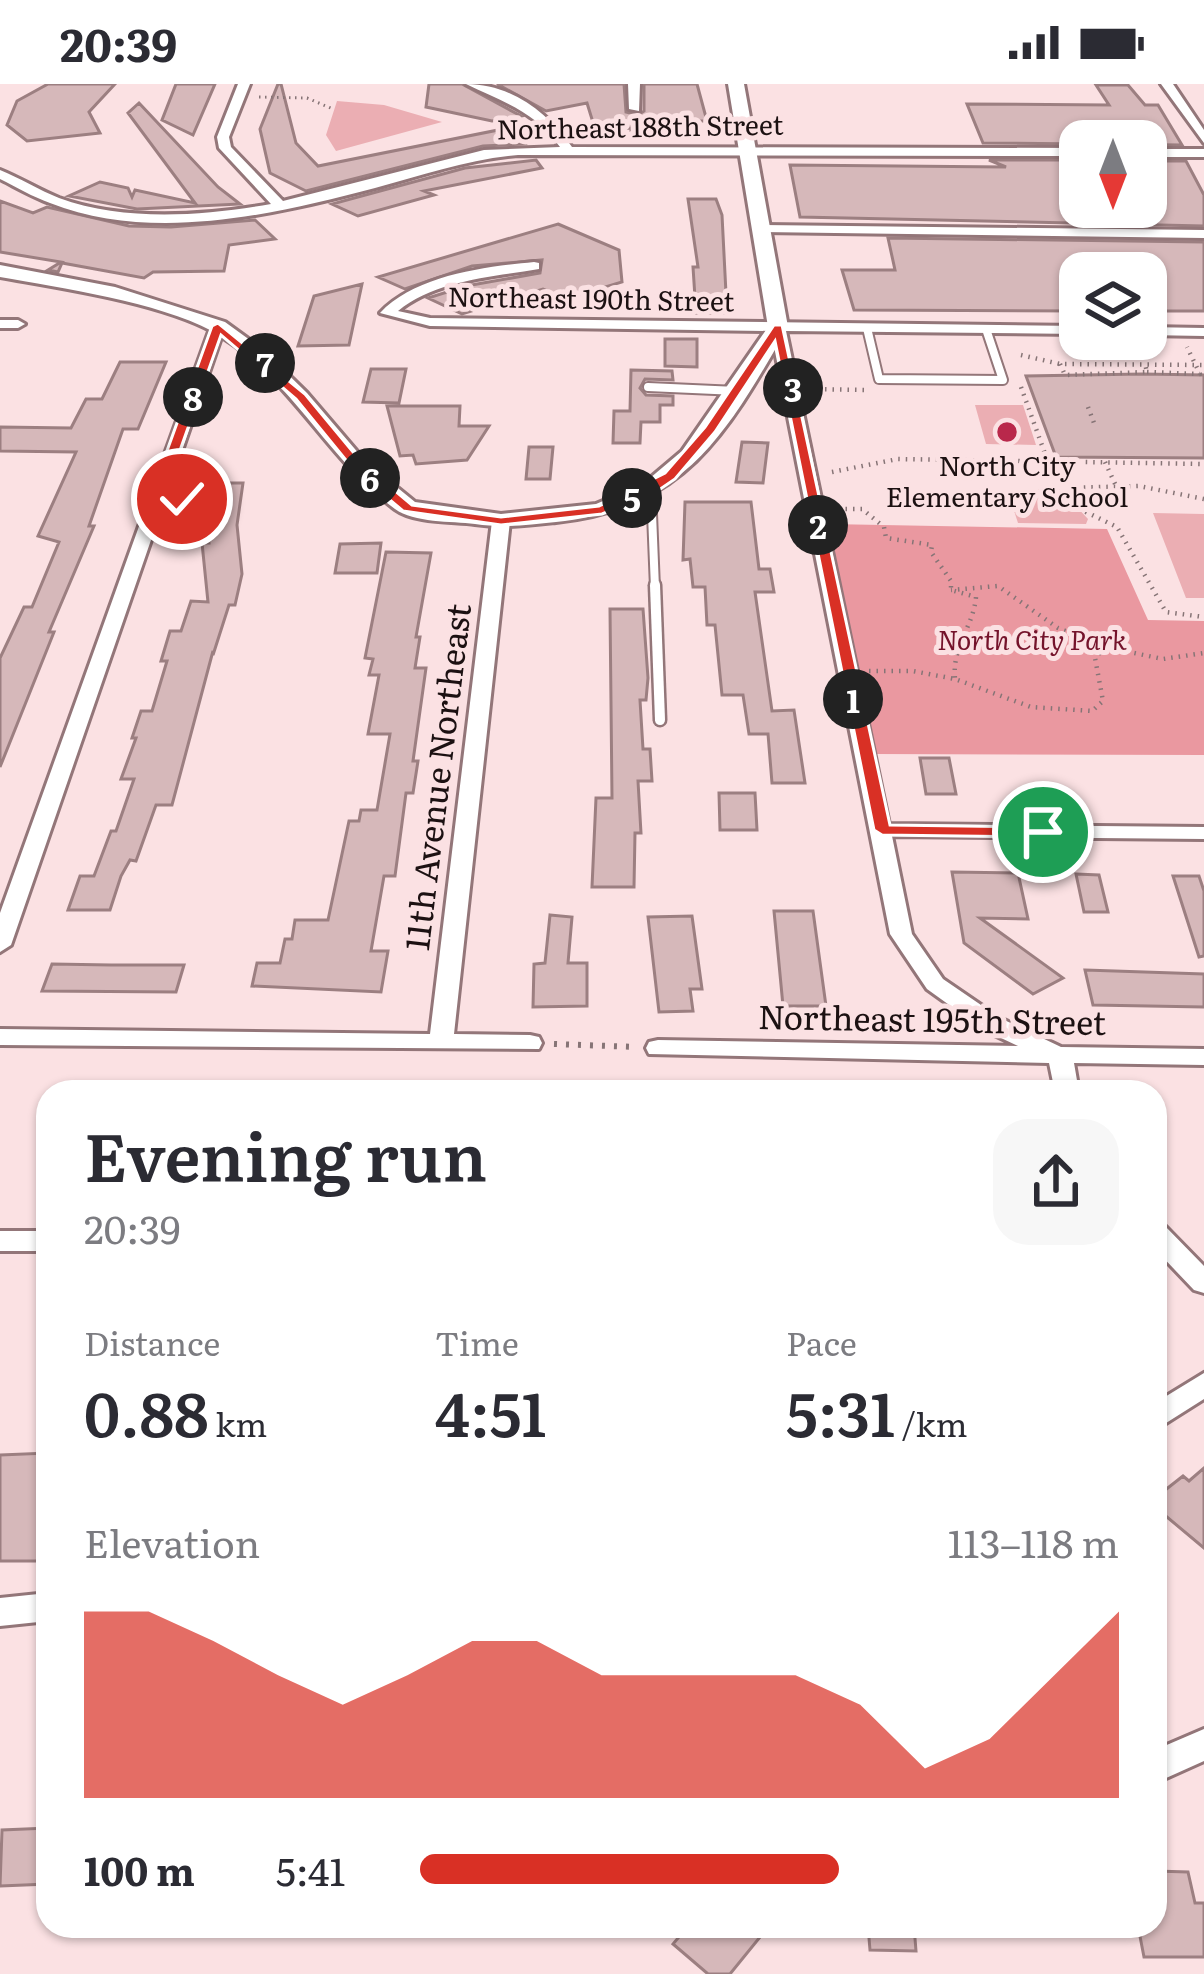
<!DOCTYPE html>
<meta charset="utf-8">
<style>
:root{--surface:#fff;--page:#f7f7f7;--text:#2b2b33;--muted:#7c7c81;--accent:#d93025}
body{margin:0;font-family:Literata,serif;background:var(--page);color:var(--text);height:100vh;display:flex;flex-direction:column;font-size:45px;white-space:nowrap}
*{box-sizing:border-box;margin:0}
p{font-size:39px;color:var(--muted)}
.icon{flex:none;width:66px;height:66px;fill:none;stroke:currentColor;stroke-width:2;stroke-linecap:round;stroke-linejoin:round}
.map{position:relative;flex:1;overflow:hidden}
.sheet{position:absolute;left:36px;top:996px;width:1131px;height:858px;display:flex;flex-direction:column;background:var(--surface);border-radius:36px;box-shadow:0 3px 9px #0004}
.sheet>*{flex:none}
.needle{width:78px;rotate:180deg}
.fabs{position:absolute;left:1059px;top:36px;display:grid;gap:24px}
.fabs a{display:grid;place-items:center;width:108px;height:108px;border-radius:24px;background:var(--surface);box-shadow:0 3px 9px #0004;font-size:60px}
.pin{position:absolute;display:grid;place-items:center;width:102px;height:102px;color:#fff;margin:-51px;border:6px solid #fff;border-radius:50%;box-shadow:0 3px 12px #0007}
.km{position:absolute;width:60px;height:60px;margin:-30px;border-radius:50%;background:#222;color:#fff;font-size:33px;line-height:60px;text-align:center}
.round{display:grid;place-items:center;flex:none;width:126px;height:126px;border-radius:36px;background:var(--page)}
.headline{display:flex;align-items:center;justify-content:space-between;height:204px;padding:0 48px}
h1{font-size:66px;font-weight:600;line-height:90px}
.figures{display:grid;grid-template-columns:repeat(3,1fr);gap:18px;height:204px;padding:12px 48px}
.figures div{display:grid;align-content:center}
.figures b{font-size:60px;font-weight:600}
.figures small{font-size:33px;font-weight:400}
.figures p{font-size:33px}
.chart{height:336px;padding:24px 48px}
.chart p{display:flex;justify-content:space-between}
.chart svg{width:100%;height:216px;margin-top:12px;fill:var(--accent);opacity:.7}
ul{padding:0 48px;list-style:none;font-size:39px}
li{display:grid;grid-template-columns:192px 144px 1fr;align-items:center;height:90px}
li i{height:30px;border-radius:15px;background:var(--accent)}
.status{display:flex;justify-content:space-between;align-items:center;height:84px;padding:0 60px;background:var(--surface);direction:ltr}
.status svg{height:33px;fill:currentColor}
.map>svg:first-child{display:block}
.green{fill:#ebaeb3}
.forest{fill:#ea98a0}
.building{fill:#d6b8ba;stroke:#9c7f81;stroke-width:3}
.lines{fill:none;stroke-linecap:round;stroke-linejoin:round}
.lane-far1-casing{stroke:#937679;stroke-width:12}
.lane-casing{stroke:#937679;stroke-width:15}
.street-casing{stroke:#937679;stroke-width:6}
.secondary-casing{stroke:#937679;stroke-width:6}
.path-far2{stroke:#867476;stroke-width:3;stroke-dasharray:1.5 4.5;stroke-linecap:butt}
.path-far1{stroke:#867476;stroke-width:4.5;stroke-dasharray:1.5 6;stroke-linecap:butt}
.path{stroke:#867476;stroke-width:6;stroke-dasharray:3 9;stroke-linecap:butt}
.lane-far1{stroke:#fff;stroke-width:8}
.lane{stroke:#fff;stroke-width:10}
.street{fill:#fff;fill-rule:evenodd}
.secondary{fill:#fff;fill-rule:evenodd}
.route{fill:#d93025;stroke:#fff;stroke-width:3}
.poi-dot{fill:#b9284b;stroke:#fbe1e3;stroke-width:4.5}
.labels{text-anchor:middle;stroke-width:10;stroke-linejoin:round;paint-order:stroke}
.far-street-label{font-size:27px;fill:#1c1112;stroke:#fbe1e3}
.far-poi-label{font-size:27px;fill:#1c1112;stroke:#fbe1e3}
.far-park-label{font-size:27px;font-style:italic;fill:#74132b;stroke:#fbe1e3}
.street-label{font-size:33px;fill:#1c1112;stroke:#fbe1e3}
</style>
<div class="status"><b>20:39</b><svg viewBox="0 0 49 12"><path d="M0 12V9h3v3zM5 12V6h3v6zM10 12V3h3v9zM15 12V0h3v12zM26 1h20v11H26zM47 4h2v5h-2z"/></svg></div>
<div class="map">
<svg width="1204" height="1890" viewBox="0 0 1204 1890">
<rect width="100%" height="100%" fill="#fbe1e3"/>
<path class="green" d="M337 17 384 21 442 38 336 67 326 51Z
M975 321H1023L1036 361 986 360Z
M1007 405H1060L1088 435 1086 440 1018 439Z
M1153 429 1204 430V514H1186Z"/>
<path class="forest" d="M828 440 1107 445 1148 536 1204 537V671L873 670Z"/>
<path class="building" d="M48 0H115L89 28 100 49 27 57 7 41 17 17Z
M176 0H215L193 51 162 36Z
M278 0H281L296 59 318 82 513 43 525 60 483 62 306 107 270 89 260 45Z
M429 0H462L521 32 492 37 426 23Z
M497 0H624L626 28 638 31 644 27V0H697L707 37H695L696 50 631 51V44L595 45 587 19 546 27Z
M1096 1H1128L1145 21H1158L1182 61 983 59 967 20 1109 21Z
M139 19 218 103 240 120 137 125 69 112 100 98 128 104 132 113 135 106 195 119 128 29Z
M536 76 542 84 424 107 434 111 358 132 332 120 465 84Z
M989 76H1067L1080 105V123L1146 127V77H1186L1204 111V142L800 133 790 81 1006 83Z
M688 115H716L722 131 727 229H696L693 183H698Z
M0 117 33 129 47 123 129 142 171 143 255 136 275 155 229 161 224 187 153 188 144 194 62 179 58 188 48 186 61 178 0 168Z
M558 140 619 166 622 198 566 215 543 205 462 230 428 214 466 202 540 189 542 176 472 182 405 205 378 193Z
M888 154 1204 158V227H1146V189H1140L1136 180H1080V227L854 226 842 186H895Z
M362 200 349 261 298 262 314 212Z
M665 255H697V283L665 282Z
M120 278H166L138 345H123L89 442H94L49 548H54L0 683V574L24 523H32L59 458 38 452 76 368 0 367V343L71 344 86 315H102Z
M371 285H406L399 319 363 318Z
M631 286 672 287 673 296 645 295 640 304 646 311 673 312V321H660V338H641L640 359H613L614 327H630Z
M1142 290 1204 291V374L1056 373 1026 292Z
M387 322H460L459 342H489L467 376 416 380 413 371 400 372Z
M742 358 768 359 763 399 736 398Z
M529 363H553L550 395H526Z
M211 399H243L237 441 242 490 235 521H229L213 571V567L172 721H156L136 777 130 776 121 792 110 826H68L80 792H94L111 747H116L134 695H121L136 654H132L141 627H152L167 577H161L170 547H181L191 517 208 518 202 459H209L206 420Z
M685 418H751L759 485H770L774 508H755L772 627 794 626 805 699H772L768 650H749L743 611H722L715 541H707L705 503H693L690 475 683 476Z
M381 459 377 489H335L340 460Z
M386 468 431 469 416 553H420L415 584H426L413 677H418L413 709H406L395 792H384L371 867H388L381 908 252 902 257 879H280L285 855H292L295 836H328L349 737H359L361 726H377L390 650H368L379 591H369L373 575 365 574Z
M610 525H643L648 594 646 616H640L643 665H650L652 697H638L641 749H635L634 803H592L596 714H612Z
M920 674H949L956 710H926Z
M719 709H755L757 746H720Z
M952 788 1018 789 1028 835 980 834 1063 894 1033 910 964 859Z
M1076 790 1099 791 1108 828H1084Z
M1173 792H1199L1204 807V872L1199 873Z
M774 827H813L826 922H783Z
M550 831 572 833 568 879H587V922L533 923 534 880 545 879Z
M692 832 702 905H690L693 927 659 928 648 833Z
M52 880 111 881H184L176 908 42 907Z
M1085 886 1204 890V923L1093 921Z
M48 1369V1451L42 1477H0V1371Z
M1204 1384V1464L1155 1423V1414L1183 1392 1189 1397Z
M48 1744V1800L0 1802 2 1746Z
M1155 1787 1188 1788 1195 1819H1204V1873H1144L1138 1842H1155Z
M688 1842H769L730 1890H708L673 1860Z
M868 1842H914L916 1867 870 1866Z"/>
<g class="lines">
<defs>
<path id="lane-far1" d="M867 244 879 295 1003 296 986 245
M648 303 737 307
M165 389 188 390 185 421 200 448
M651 405 655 504"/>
<path id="lane" d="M655 501 660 636"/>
<path id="street" d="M238 0H250L229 53 231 63 283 117 484 66 560 63C535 27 503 18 466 0 511 0 547 28 572 63L1080 64V72L518 71C469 75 423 91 375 104 273 131 152 159 50 119 33 113 16 103 0 95V86C20 94 39 106 59 114 125 138 203 132 271 120L219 64 217 53Z
M628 0H640L639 27 629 25Z
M1161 0H1173L1204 46V59Z
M1146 65H1204V73H1146Z
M763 141 1204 146V154L758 148 756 145Z
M534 178 539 179V185C492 193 436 196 398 227L430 234 1080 242V250L786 247 889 740 1204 743V755L892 752 912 850 943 895 1000 934 1061 963 1204 965V981L1074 979 1079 1008H1055L1049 979 649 970 646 964 649 958 658 956 1018 962 984 946 927 905 890 850 771 247 430 242 380 229C416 191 484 183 534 178Z
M0 236H18L25 240 18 244H0Z
M218 238 225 242 11 861 0 868V829L211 242Z
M1146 243 1204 244V252L1146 251Z
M501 432 510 437 454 950 530 951 539 953 542 959 539 965 0 961V945L430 950 492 437Z
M1155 1138 1164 1141 1204 1182V1209L1194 1206 1155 1165Z
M0 1147H48V1167H0Z
M1204 1289V1315L1155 1346V1319Z
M48 1509V1537L0 1542V1514Z
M1204 1645V1677L1155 1699V1666Z"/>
<path id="secondary" d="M728 0H744L788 243C727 349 686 424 556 438 528 441 503 444 475 440 451 437 414 439 395 425 326 375 288 288 212 247 158 218 61 204 0 193V181L115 203 225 238 261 264 307 309 366 378 415 418 501 430 596 420 643 400 682 367 768 243Z"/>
</defs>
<use href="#lane-far1" class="lane-far1-casing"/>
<use href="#lane" class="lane-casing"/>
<use href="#street" class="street-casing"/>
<use href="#secondary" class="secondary-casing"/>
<path class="path-far2" d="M259 13 307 14 333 25"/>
<path class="path-far1" d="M1088 259 1134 260
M1021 271 1060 280 1204 281
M1060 280 1065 291 1147 288 1145 280
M1147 288 1200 290 1187 263
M1021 303 1048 378
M810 305 868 306
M1088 323 1094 339
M1105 378 1116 402
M832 388 898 375 1204 380
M1204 415 1139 402 1067 404 1064 408 1084 427 1117 443 1166 528 1204 533
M838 425H862L884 443 886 454 932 461 931 468 951 497V506L976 513C973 544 952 561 955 595
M1105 563 1163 575 1204 569
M869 587H913L955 595 1031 623 1092 627 1103 617 1095 574 1105 563 1058 544 998 502 951 506"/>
<path class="path" d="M554 960 637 963"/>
<use href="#lane-far1" class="lane-far1"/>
<use href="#lane" class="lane"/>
<use href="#street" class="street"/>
<use href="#secondary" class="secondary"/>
</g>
<path class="route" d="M218 239 305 310 363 380 412 421 501 433 599 422 665 389 705 343 774 241H782L890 741 1043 743 1052 748 1043 753 882 751 874 746 775 257 715 348 675 395 656 408 602 430 501 441 403 427 354 386 296 315 221 251 173 386 194 390 189 415 178 417 180 394 159 389 212 242Z"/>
<circle class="poi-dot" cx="1007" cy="348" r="12"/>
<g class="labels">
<g class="far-street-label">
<text transform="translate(640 44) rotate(-1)" y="9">Northeast 188th Street</text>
<text transform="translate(591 216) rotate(1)" y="9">Northeast 190th Street</text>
</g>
<g class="far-poi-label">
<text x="1007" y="392">North City<tspan x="1007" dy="31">Elementary School</tspan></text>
</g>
<g class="far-park-label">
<text x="1032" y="566">North City Park</text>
</g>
<g class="street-label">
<text transform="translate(438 693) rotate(-83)" y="12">11th Avenue Northeast</text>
<text transform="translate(932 936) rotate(1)" y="12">Northeast 195th Street</text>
</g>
</g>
</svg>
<div class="fabs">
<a><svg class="needle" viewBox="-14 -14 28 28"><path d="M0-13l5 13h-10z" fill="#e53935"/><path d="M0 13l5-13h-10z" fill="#7c7c81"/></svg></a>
<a><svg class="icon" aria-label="layers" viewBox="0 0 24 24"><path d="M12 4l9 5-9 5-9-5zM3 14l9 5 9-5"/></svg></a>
</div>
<div class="pin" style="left:1043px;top:748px;background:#1e9e55"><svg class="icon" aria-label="arrive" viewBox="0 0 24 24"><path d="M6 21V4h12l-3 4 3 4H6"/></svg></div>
<div class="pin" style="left:182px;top:415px;background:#d93025"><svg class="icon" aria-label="check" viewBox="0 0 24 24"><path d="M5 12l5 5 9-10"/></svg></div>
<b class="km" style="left:853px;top:615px">1</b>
<b class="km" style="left:818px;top:441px">2</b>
<b class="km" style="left:793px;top:304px">3</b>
<b class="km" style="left:632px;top:414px">5</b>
<b class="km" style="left:370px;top:394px">6</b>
<b class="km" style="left:265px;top:279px">7</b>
<b class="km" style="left:193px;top:313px">8</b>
<section class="sheet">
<div class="headline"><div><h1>Evening run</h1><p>20:39</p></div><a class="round"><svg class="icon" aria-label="share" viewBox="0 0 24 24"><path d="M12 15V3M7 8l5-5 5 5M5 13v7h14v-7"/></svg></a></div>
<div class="figures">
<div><p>Distance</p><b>0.88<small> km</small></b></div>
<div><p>Time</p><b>4:51</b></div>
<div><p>Pace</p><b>5:31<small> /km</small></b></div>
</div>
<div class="chart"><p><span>Elevation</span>113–118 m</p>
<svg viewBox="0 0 160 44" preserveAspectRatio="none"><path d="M0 44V6L10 6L20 12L30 19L40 25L50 19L60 12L70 12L80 19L90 19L100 19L110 19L120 25L130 38L140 32L150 19L160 6V44z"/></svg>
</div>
<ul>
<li><b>100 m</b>5:41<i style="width:60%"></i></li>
</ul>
</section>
</div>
